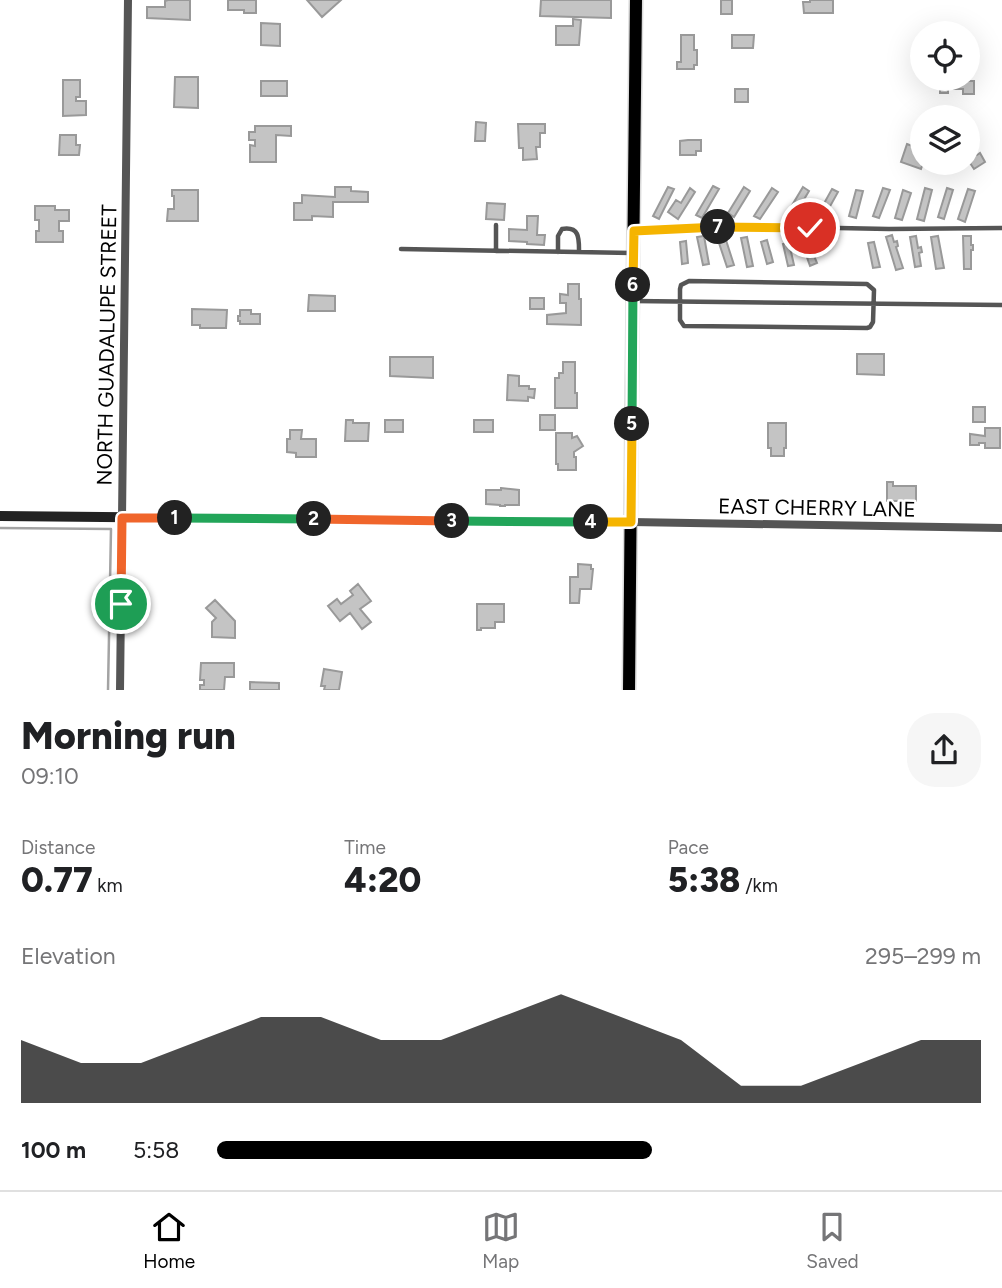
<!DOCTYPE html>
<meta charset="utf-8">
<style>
:root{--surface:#fff;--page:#f6f6f6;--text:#202124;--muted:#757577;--line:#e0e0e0;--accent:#000}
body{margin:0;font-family:Figtree,sans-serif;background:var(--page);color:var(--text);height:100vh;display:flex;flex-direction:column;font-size:26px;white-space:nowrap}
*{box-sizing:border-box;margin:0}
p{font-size:23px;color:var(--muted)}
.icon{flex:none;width:38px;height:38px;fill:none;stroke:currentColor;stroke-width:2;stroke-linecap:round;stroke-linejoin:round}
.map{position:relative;height:690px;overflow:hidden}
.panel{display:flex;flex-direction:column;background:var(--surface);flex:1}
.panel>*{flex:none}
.buttons{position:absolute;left:910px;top:21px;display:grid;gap:14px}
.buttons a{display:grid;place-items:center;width:70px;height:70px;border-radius:50%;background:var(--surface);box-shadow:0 7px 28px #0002;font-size:35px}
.pin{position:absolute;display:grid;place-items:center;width:60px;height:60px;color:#fff;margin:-30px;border:4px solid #fff;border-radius:50%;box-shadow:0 2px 7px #0007}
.km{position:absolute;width:35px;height:35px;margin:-18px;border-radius:50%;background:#222;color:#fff;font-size:19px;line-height:35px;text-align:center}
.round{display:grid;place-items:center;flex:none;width:74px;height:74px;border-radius:28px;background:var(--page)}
.overview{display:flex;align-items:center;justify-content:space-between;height:119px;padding:0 21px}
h1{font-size:38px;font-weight:800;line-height:52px}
.metrics{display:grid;grid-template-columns:repeat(3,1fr);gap:10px;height:119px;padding:7px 21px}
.metrics div{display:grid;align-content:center}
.metrics b{font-size:35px;font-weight:800}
.metrics small{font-size:19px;font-weight:400}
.metrics p{font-size:19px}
.chart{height:196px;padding:14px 21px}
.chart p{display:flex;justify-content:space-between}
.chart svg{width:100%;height:126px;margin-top:7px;fill:var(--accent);opacity:.7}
ul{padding:0 21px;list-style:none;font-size:23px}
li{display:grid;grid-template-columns:112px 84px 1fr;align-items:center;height:52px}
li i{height:18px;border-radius:9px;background:var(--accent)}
.tabs{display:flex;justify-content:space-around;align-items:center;height:98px;border-top:2px solid var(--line);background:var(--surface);font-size:19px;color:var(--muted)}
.tabs a{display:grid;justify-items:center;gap:4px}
.tabs .on{color:var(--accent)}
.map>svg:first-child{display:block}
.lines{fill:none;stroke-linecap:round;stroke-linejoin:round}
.stream{stroke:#a3a3a3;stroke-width:2.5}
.building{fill:#c4c4c4;stroke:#999;stroke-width:2}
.primary-casing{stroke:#dbdbdb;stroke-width:15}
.lane{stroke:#555;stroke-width:4.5}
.street{stroke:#555;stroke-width:8}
.secondary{stroke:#222;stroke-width:10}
.primary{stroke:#000;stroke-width:12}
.split-1-casing{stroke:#fff;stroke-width:14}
.split-2-casing{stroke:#fff;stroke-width:14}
.split-3-casing{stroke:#fff;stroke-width:14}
.split-4-casing{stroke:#fff;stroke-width:14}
.split-5-casing{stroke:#fff;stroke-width:14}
.split-6-casing{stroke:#fff;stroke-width:14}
.split-7-casing{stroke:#fff;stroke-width:14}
.split-8-casing{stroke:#fff;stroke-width:14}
.split-1{stroke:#f0652b;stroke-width:9}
.split-2{stroke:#22a559;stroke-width:9}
.split-3{stroke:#f0652b;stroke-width:9}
.split-4{stroke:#22a559;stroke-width:9}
.split-5{stroke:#f5b400;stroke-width:9}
.split-6{stroke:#22a559;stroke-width:9}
.split-7{stroke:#f5b400;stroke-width:9}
.split-8{stroke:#f5b400;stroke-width:9}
.labels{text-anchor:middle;stroke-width:5;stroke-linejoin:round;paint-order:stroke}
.street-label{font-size:21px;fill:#000;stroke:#fff}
</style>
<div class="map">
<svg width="1002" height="690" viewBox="0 0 1002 690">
<rect width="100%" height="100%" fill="#fff"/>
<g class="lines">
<path class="stream" d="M0 528 111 529 108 690"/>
</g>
<path class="building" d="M168 0H190V20L147 18V7H165V1Z
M228 0H256V13H244V10H228Z
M307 0H341L322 17Z
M541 0H611V18L540 16Z
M721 0H732V14H721Z
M810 0H833V13H804L803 2H810Z
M573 19 581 20 579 45H556V26H573Z
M261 23 280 24V46L261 45Z
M681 35H694V50H697V65H694V69H677V62H681Z
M732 35H754L753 48H732Z
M175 77H198V108L174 107Z
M940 79H964V81H974V94H963V89H948V93H940Z
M63 80H80V97H76V101H86V115L63 116Z
M261 81H287V96H261Z
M735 89H748V102H735Z
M476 122 486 123 485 141H475Z
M518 124H545V133H540V147H536L537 159 523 160V148H519Z
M255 126H291V136L276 135V162H250V145L255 146V140H249V132H255Z
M968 133 969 135 971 134 975 141 973 142 977 147 974 151 977 155 980 153 985 162 974 169 970 163 963 167 956 166 954 163H968Z
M60 135H76V145H80L79 155H59Z
M688 140H701V151H696V155H680V141Z
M907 144 922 150 923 163 921 169 901 162Z
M713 186 719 189 702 218 696 215Z
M335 187H351V191L368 192V202H333V217L312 216V220H294V203H302V195L335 197Z
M668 187 674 189 659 219 653 216Z
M744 187 750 191 734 217 728 213Z
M803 187 809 191 794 216 788 212Z
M690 188 695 192 678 219 668 212 676 200 681 203Z
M772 188 778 192 760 219 754 216Z
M883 188 890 190 879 218 873 216Z
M925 188 932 190 924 221 917 219Z
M947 188 953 190 944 219 938 217Z
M832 189 838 192 823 219 817 216Z
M968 189 975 191 965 222 958 219Z
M172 190H198V221H167L168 209H174V196H172Z
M856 190 863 191 856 218 849 216Z
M903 190 911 193 902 220 895 218Z
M487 203 505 204 504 220 486 219Z
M35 206H55V210H69V221H59V231H63V242H36V231H39V220H35Z
M527 216H538L537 235H545L544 245 527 244V242L509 241V229L527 230Z
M892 235 894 242 897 241 898 246 896 247 903 268 896 270 886 237Z
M704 236 709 264 703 265 697 237Z
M916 236 918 248 921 247 922 252 919 253 921 266 915 267 910 237Z
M938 236 944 268 936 269 931 237Z
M963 236H971V245H973V250H971V269H964Z
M725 237 734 265 727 267 718 240Z
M747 237 753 266 747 267 741 238Z
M767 240 773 262 767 264 761 242Z
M686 241 688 263 682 264 680 242Z
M808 241 817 263 810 266 802 243Z
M874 242 880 267 873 268 868 243Z
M789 243 794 265 788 266 783 244Z
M568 284H579V299H581V325L547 324V315L566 313V303H560V294L568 295Z
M309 295 335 296V311H308Z
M530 298H544V309H530Z
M192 309 227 310 226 328H200V325H192Z
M240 310H251V314H260V324H240V321H238V316H240Z
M857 354H884V375L857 374Z
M390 357H433V378L390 376Z
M563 362H575V393H577V408H555V378H559V373H563Z
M508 375 519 376V386H529V389H535L534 398 528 397V401L507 400Z
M973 407H985V422H973Z
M540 415H555V430H540Z
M346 420H353V423H369L368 441H345Z
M385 420H403V432H385Z
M474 420H493V432H474Z
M768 423H786V448H784V456H771V448H768Z
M985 428H1000V448H985V443H979V445H970V434L985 436Z
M290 430H302L301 439H316V457H296V453L287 452V439H290Z
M556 433H572V438L577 436 583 446 574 452V457H576V470H558V464H556Z
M887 482H893V486H916V501H887Z
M501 488 519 490V505H505V506H500V505L486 504V490H501Z
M578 564 591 565V569H593L591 589H580L579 603H570V577H578Z
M358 584 371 601 360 609 371 622 362 629 350 613 340 621 328 606 337 599 341 604 353 595 350 591Z
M215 600 235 621V638L212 637V622L216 618 206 608Z
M477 604H504V622H495V628H481V630H477Z
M201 663H234V677H225L224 690H200V685H204V680H200Z
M324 669 342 672 339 690H324L325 686H321Z
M250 682 279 683V690H250Z"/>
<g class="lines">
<defs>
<path id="primary" d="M629 690C632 460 632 230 636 0"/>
</defs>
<use href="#primary" class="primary-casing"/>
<path class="lane" d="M634 231 732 226 889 229 1002 228
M401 249 632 253
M496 251V225
M558 252V236L562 229C580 226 579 239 579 252
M689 281 867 284 874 290 873 322 870 327 867 328 684 326 680 320V289L681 285Z
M634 301 1002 305"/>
<path class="street" d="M631 522 1002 528
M120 690 128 0"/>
<path class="secondary" d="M0 516 631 522"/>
<use href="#primary" class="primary"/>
</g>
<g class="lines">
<defs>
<path id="split-1" d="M121 604 122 518H175"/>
<path id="split-2" d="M175 518 314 519"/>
<path id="split-3" d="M314 519 452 521"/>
<path id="split-4" d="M452 521 591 522"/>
<path id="split-5" d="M591 522H631L632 424"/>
<path id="split-6" d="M632 424 633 285"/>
<path id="split-7" d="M633 285 634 231 718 227"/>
<path id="split-8" d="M718 227 810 228"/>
</defs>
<use href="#split-1" class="split-1-casing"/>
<use href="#split-2" class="split-2-casing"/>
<use href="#split-3" class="split-3-casing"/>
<use href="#split-4" class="split-4-casing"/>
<use href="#split-5" class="split-5-casing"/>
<use href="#split-6" class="split-6-casing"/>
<use href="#split-7" class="split-7-casing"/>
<use href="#split-8" class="split-8-casing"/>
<use href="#split-1" class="split-1"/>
<use href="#split-2" class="split-2"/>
<use href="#split-3" class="split-3"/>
<use href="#split-4" class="split-4"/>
<use href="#split-5" class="split-5"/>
<use href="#split-6" class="split-6"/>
<use href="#split-7" class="split-7"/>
<use href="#split-8" class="split-8"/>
</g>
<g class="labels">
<g class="street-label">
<text transform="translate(107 345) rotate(-89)" y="7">NORTH GUADALUPE STREET</text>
<text transform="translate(817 508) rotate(1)" y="7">EAST CHERRY LANE</text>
</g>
</g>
</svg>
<div class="buttons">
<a><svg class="icon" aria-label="locate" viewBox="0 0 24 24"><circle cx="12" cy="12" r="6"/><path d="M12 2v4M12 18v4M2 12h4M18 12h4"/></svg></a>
<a><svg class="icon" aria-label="layers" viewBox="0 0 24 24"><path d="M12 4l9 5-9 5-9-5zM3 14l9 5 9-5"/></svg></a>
</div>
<div class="pin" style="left:121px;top:604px;background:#1e9e55"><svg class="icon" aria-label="arrive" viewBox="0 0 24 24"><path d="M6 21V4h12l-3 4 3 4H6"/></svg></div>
<div class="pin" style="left:810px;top:228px;background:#d93025"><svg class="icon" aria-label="check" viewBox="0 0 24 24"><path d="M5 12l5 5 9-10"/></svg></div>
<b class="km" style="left:175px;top:518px">1</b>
<b class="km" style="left:314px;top:519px">2</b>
<b class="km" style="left:452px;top:521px">3</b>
<b class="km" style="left:591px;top:522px">4</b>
<b class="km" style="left:632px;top:424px">5</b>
<b class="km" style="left:633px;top:285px">6</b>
<b class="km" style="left:718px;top:227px">7</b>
</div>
<section class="panel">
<div class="overview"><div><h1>Morning run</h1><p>09:10</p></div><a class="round"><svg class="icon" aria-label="share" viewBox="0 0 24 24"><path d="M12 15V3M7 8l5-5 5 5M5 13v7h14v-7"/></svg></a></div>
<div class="metrics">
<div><p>Distance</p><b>0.77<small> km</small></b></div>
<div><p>Time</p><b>4:20</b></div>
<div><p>Pace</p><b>5:38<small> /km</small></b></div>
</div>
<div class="chart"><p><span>Elevation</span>295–299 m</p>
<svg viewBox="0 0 160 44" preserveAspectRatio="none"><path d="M0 44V22L10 30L20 30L30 22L40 14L50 14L60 22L70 22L80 14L90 6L100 14L110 22L120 38L130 38L140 30L150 22L160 22V44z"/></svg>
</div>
<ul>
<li><b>100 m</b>5:58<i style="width:57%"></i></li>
</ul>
</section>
<nav class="tabs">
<a class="on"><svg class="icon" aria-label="home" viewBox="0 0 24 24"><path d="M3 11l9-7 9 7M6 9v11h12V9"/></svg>Home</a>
<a><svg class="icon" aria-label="map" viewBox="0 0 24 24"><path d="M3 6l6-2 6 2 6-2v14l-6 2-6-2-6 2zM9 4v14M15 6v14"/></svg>Map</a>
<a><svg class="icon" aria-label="saved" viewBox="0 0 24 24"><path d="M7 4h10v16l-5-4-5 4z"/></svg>Saved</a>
</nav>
